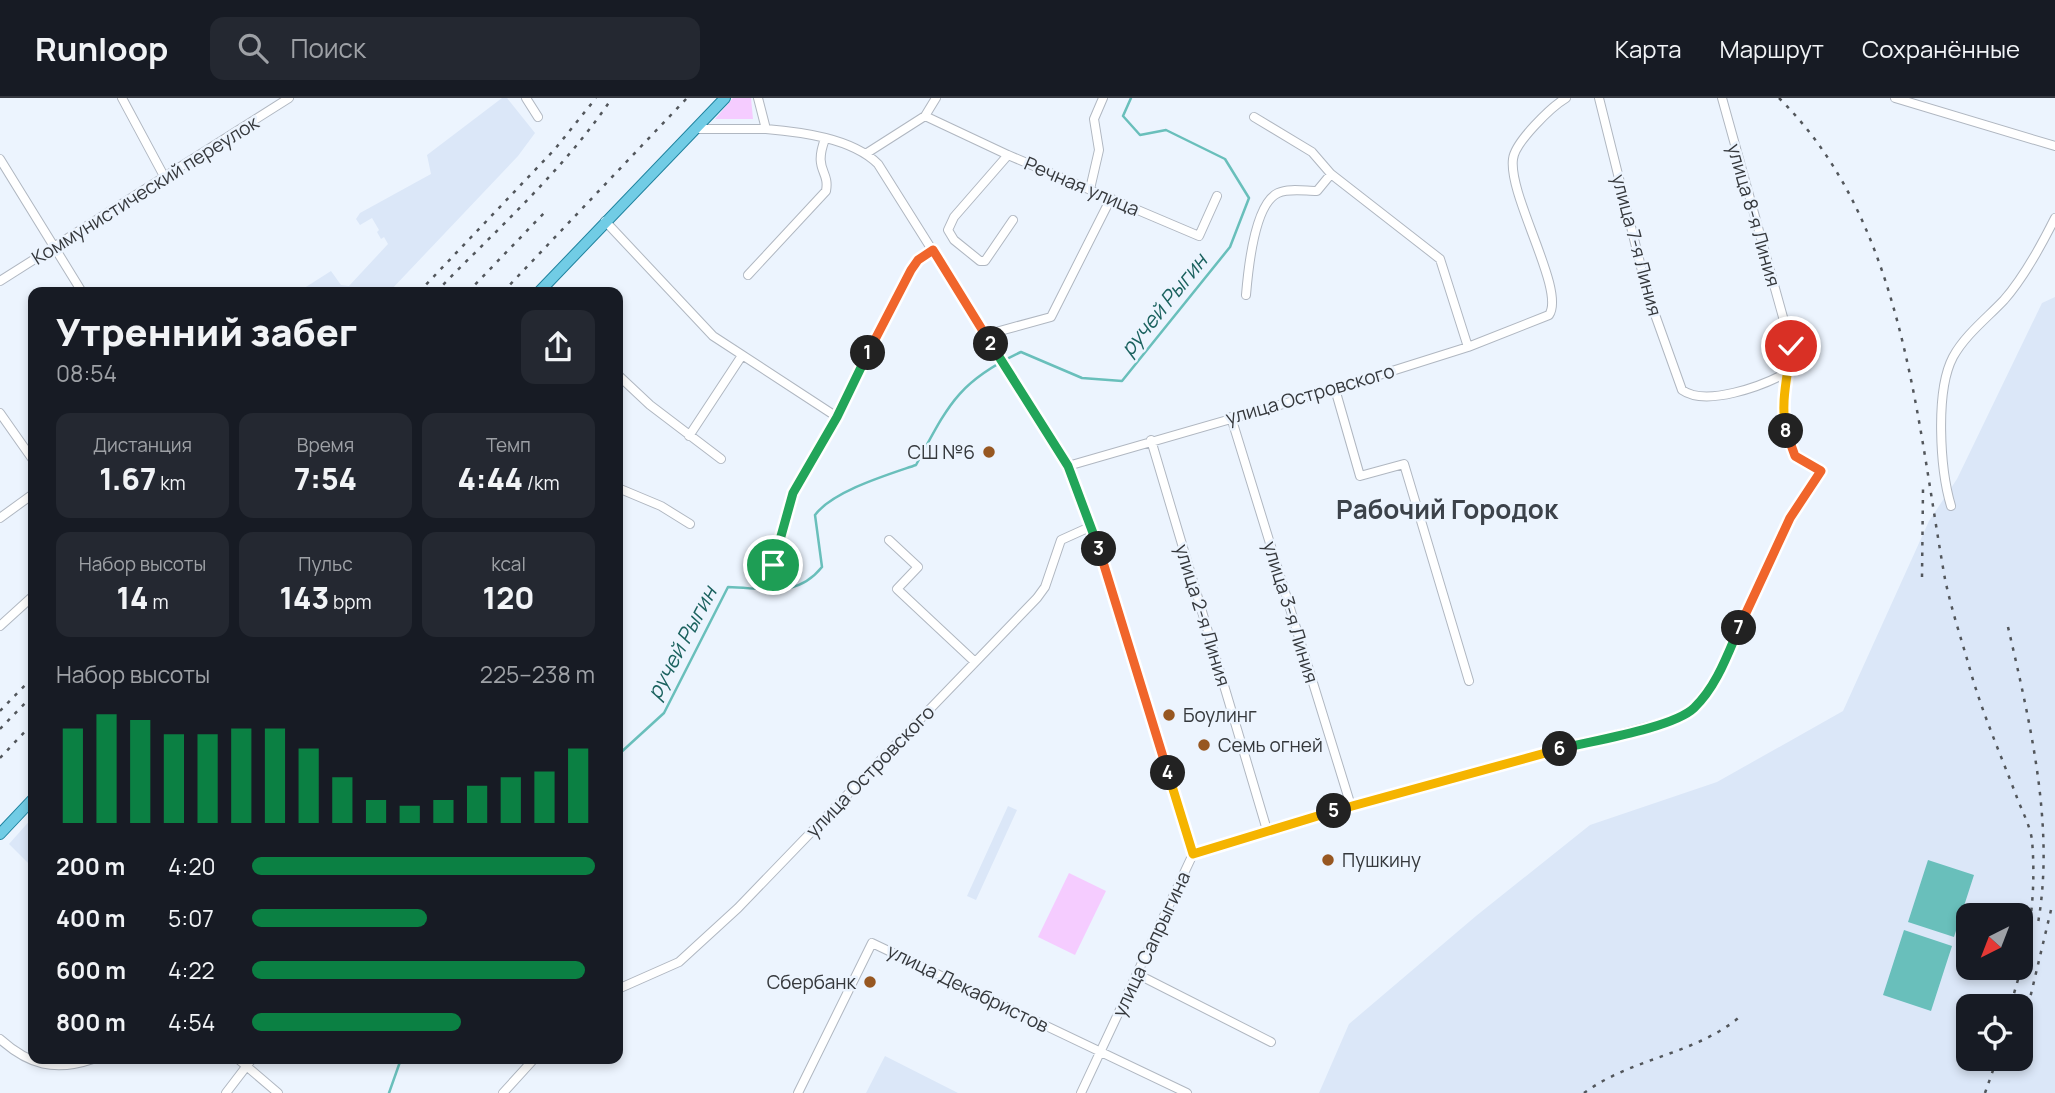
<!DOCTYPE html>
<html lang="ru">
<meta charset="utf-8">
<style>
:root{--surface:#171b24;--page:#242831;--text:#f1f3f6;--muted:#9ea1a6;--line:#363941;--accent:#0b8043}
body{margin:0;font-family:Manrope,sans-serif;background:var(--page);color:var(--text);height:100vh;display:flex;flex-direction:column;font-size:26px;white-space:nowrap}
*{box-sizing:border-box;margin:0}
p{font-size:23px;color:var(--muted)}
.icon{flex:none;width:38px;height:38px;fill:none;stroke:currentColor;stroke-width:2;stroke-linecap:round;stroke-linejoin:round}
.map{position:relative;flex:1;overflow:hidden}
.details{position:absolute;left:28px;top:189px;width:595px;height:777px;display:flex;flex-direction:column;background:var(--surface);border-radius:14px;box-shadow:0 4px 10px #0003}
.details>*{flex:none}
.needle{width:46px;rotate:222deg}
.fabs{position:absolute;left:1956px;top:805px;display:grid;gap:14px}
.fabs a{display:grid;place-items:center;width:77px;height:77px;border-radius:14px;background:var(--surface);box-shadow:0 4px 10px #0003;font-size:35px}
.pin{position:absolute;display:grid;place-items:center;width:60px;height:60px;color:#fff;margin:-30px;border:4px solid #fff;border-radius:50%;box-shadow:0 2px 7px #0007}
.km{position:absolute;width:35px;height:35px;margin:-18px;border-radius:50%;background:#222;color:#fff;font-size:19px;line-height:35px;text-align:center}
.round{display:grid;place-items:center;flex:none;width:74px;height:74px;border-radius:14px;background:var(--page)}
.head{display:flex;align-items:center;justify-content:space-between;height:119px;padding:0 28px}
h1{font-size:38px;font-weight:800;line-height:52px}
.figures{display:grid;grid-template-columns:repeat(3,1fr);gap:10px;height:119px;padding:7px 28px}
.figures div{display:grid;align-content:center;border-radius:14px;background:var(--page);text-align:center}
.figures b{font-size:30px;font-weight:800}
.figures small{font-size:19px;font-weight:400}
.figures p{font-size:19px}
.chart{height:196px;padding:14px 28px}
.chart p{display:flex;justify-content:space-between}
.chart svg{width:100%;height:126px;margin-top:7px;stroke:var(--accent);stroke-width:6}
ul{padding:0 28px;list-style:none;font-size:23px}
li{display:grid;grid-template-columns:112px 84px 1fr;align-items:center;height:52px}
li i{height:18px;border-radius:9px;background:var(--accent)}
header{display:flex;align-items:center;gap:42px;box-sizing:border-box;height:98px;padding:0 35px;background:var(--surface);border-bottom:2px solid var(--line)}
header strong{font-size:33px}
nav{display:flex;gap:38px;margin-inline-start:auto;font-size:24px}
.search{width:490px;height:63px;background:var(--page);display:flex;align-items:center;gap:18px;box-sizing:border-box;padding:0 24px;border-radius:14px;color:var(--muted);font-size:26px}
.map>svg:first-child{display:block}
.built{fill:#dbe7f8;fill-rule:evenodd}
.green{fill:#f5ccff}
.water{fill:#69bfbb}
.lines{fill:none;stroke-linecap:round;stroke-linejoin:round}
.stream{stroke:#69bfbb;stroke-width:2.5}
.minor-casing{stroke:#b0b7c1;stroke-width:10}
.major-casing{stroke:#1e829e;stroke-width:12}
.minor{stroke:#fff;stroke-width:8}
.major{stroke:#71cce5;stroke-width:10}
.rail{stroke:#52565b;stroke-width:2.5;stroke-dasharray:3.5 7;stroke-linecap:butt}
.split-1-casing{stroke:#fff;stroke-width:14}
.split-2-casing{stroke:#fff;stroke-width:14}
.split-3-casing{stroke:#fff;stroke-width:14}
.split-4-casing{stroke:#fff;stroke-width:14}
.split-5-casing{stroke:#fff;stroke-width:14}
.split-6-casing{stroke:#fff;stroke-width:14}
.split-7-casing{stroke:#fff;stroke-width:14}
.split-8-casing{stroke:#fff;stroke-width:14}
.split-9-casing{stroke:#fff;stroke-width:14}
.split-1{stroke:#22a559;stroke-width:9}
.split-2{stroke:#f0652b;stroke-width:9}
.split-3{stroke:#22a559;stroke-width:9}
.split-4{stroke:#f0652b;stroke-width:9}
.split-5{stroke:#f5b400;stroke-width:9}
.split-6{stroke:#f5b400;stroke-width:9}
.split-7{stroke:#22a559;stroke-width:9}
.split-8{stroke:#f0652b;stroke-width:9}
.split-9{stroke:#f5b400;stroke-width:9}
.poi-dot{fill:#975721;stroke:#ecf4fe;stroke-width:2.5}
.labels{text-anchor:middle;stroke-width:5;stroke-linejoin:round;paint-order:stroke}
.street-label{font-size:19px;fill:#35383c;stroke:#ecf4fe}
.poi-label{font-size:19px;fill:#35383c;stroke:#ecf4fe;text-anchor:start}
.water-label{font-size:21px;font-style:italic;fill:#1b625f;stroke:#ecf4fe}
.district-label{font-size:26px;font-weight:bold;fill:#3c424a;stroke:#ecf4fe}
</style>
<header>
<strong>Runloop</strong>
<div class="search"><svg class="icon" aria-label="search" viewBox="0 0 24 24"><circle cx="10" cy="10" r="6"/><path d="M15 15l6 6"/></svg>Поиск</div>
<nav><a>Карта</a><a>Маршрут</a><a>Сохранённые</a></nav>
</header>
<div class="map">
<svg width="2055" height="995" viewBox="0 0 2055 995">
<rect width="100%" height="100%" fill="#ecf4fe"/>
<path class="built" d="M502 0H507L535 35 518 58 389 194H298L331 173 341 187 349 188 388 146 384 139 381 141 377 134 379 132 372 120 360 127 356 121 360 115 431 76 427 57Z
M2055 199V995H1319L1349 926 1476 818 1590 727 1717 684 1843 613 1929 423 1957 381 2042 205ZM1969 817H2021V870H1969ZM1969 908H2021V961H1969Z
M1008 708 1017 712 976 802 967 798Z
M33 719V770L9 746Z
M885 958 958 995H866Z"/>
<path class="green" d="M733 0H751L753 21H715Z
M1069 775 1106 793 1075 857 1038 839Z"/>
<path class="water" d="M1928 762 1974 777 1954 839 1908 824Z
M1904 832 1952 848 1931 913 1883 897Z"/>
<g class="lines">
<path class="stream" d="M618 657 664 615 728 489C766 490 796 501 822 469L815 417C833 393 887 377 916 367 948 308 957 284 1021 254L1082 280 1122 283 1230 149 1249 100 1225 61 1166 32 1140 37 1123 18 1131 0
M389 995 401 961"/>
<defs>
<path id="minor" d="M122 0 165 80
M526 0 538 19
M758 0 766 31C801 34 852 40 878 66L1068 368 1092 428 1193 756
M1599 0 1648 197 1682 292C1706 309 1762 288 1786 275
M1895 0 2055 48
M925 18 1008 57 1199 138 1217 98
M1254 19 1312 54 1331 76 1440 161 1468 249
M697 31H766
M867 55 925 18 936 0
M1008 57 954 119 948 132 954 142 980 163H985L1013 122
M0 61 82 194
M1090 91 1099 52 1094 21 1103 0
M605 123 713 238 837 319
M748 177 826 93C830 72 813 73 825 41
M0 183 289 0
M1246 197C1248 173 1254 106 1278 95 1289 90 1305 93 1317 93L1331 76
M985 237 1051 219 1111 100
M618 277 650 307 721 361
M1335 291 1360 378 1404 366 1469 583
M0 315 33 362
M1231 319 1351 708
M689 338 741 259
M1151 342 1267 732
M1068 368 1335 291 1468 249 1549 217C1566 193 1508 98 1513 61 1515 44 1551 9 1566 0
M618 390 661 408 690 426
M1951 408C1940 371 1935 293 1953 259 1965 237 1987 220 2004 202 2025 178 2041 148 2055 120
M0 420 33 396
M889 442 918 469 897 491 975 564
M773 467 793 395 837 319 910 171 918 162 933 152
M0 528 33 498
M1137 876 1271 944
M618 891 679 864 738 810 1037 500 1045 489 1061 442 1092 428
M0 941C29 967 55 974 93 961
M238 961 278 995
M226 995 252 961
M503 995 534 961
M798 995 872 845 1187 995
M1081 995 1193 756 1351 708 1676 621 1692 612 1716 580 1790 420 1820 373C1812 368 1800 363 1794 355 1772 327 1788 278 1791 248L1722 0"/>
<path id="major" d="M539 194 725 0
M0 736 33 701"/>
</defs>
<use href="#minor" class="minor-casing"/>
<use href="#major" class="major-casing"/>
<use href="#minor" class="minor"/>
<use href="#major" class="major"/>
<path class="rail" d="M1779 0C1904 124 1916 318 1945 481 1951 510 1961 540 1969 568 1981 612 2000 655 2016 697 2021 711 2030 727 2032 742 2037 801 2028 853 2010 908
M419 194 555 51 596 0
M436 194C496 132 564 72 612 0
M468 194 545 114
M503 194 687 0
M1922 479 1923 391
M2008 529C2030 624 2055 729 2038 825
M0 613 33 579
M0 631 33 597
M0 660 33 625
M2021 938 2051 812
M1584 995C1633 959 1696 957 1742 917
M1985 995 1997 961"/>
</g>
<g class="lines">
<defs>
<path id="split-1" d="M773 467 793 395 837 319 868 255"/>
<path id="split-2" d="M868 255 911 172 918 162 933 152 991 246"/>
<path id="split-3" d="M991 246 1068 368 1099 451"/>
<path id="split-4" d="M1099 451 1168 675"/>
<path id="split-5" d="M1168 675 1193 756 1334 713"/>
<path id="split-6" d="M1334 713 1560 651"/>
<path id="split-7" d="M1560 651C1591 643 1673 630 1694 610 1716 589 1727 558 1739 530"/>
<path id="split-8" d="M1739 530 1790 420 1821 373 1795 358 1786 333"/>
<path id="split-9" d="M1786 333C1780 303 1788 278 1791 248"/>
</defs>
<use href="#split-1" class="split-1-casing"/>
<use href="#split-2" class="split-2-casing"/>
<use href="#split-3" class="split-3-casing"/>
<use href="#split-4" class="split-4-casing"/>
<use href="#split-5" class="split-5-casing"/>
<use href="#split-6" class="split-6-casing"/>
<use href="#split-7" class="split-7-casing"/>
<use href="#split-8" class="split-8-casing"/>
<use href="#split-9" class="split-9-casing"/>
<use href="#split-1" class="split-1"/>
<use href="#split-2" class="split-2"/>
<use href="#split-3" class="split-3"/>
<use href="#split-4" class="split-4"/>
<use href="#split-5" class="split-5"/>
<use href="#split-6" class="split-6"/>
<use href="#split-7" class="split-7"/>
<use href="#split-8" class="split-8"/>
<use href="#split-9" class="split-9"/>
</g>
<g class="poi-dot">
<circle cx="989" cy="354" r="7"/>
<circle cx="1169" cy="617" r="7"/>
<circle cx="1204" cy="647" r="7"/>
<circle cx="1328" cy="762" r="7"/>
<circle cx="870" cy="884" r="7"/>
</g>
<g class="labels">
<g class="street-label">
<text transform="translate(1082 88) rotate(23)" y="7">Речная улица</text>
<text transform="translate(145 92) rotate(-32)" y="7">Коммунистический переулок</text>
<text transform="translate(1754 117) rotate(74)" y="7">улица 8-я Линия</text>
<text transform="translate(1637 147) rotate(75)" y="7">улица 7-я Линия</text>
<text transform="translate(1310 296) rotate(-16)" y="7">улица Островского</text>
<text transform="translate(1291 514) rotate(73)" y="7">улица 3-я Линия</text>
<text transform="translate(1203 517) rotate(73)" y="7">улица 2-я Линия</text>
<text transform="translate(870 673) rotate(-46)" y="7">улица Островского</text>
<text transform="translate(1151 846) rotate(-65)" y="7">улица Сапрыгина</text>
<text transform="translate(968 890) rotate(26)" y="7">улица Декабристов</text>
</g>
<g class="poi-label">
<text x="975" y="361" text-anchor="end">СШ №6</text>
<text x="1183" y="624">Боулинг</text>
<text x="1218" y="654">Семь огней</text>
<text x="1342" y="769">Пушкину</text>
<text x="856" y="891" text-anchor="end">Сбербанк</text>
</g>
<g class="water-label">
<text transform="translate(1164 207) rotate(-51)" y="7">ручей Рыгин</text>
<text transform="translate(682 545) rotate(-62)" y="7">ручей Рыгин</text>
</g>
<g class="district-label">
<text x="1447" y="421">Рабочий Городок</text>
</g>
</g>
</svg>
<div class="fabs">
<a><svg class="needle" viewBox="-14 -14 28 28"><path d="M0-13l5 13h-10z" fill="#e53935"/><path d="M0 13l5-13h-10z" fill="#9ea1a6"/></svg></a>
<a><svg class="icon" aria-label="locate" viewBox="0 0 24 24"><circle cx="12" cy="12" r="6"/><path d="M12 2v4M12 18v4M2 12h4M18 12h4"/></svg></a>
</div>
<div class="pin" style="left:773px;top:467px;background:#1e9e55"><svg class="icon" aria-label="arrive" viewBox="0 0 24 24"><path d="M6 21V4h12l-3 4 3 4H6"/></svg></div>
<div class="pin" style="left:1791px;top:248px;background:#d93025"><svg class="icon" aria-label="check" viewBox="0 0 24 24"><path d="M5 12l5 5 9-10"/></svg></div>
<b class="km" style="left:868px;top:255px">1</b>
<b class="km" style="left:991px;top:246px">2</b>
<b class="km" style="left:1099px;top:451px">3</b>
<b class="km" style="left:1168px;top:675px">4</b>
<b class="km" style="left:1334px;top:713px">5</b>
<b class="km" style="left:1560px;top:651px">6</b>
<b class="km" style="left:1739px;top:530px">7</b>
<b class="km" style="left:1786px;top:333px">8</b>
<section class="details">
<div class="head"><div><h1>Утренний забег</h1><p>08:54</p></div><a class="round"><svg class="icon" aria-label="share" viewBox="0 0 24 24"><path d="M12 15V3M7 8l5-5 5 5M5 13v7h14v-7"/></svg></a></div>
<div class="figures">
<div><p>Дистанция</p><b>1.67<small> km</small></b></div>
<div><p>Время</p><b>7:54</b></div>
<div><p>Темп</p><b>4:44<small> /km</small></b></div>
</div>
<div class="figures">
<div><p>Набор высоты</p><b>14<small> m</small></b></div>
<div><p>Пульс</p><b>143<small> bpm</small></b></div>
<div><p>kcal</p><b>120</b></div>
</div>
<div class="chart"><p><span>Набор высоты</span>225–238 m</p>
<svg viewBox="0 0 160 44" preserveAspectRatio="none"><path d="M5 44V11M15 44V6M25 44V8M35 44V13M45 44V13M55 44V11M65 44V11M75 44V18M85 44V28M95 44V36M105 44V38M115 44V36M125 44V31M135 44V28M145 44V26M155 44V18"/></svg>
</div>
<ul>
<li><b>200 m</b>4:20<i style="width:100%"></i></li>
<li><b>400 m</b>5:07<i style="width:51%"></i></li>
<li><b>600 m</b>4:22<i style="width:97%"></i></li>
<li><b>800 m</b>4:54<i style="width:61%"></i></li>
</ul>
</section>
</div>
